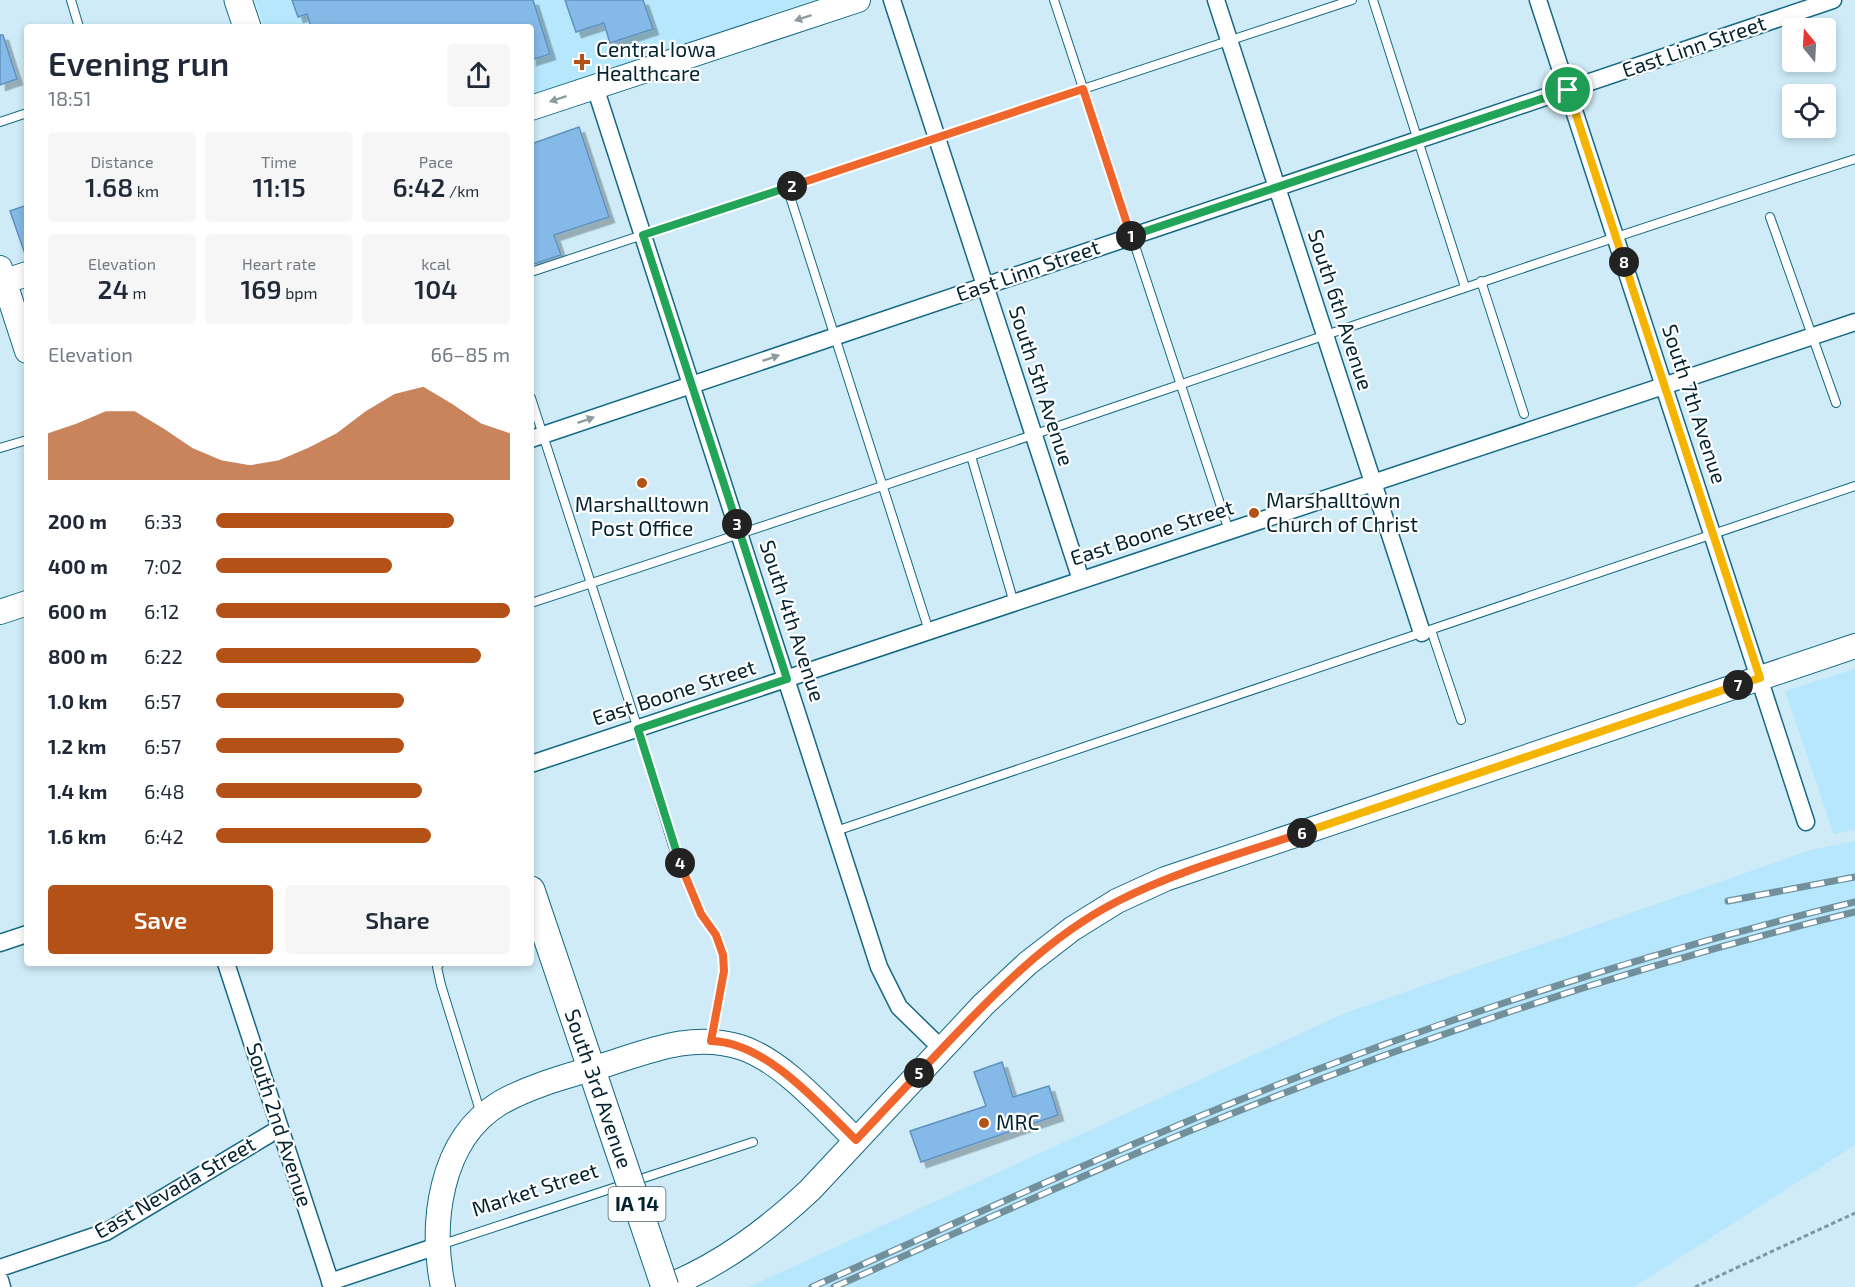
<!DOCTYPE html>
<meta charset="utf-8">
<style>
:root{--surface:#fff;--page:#f6f6f7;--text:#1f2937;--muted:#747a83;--accent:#b35117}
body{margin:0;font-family:"Exo 2",sans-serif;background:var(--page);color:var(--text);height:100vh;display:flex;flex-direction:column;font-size:22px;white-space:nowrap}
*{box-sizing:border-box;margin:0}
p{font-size:20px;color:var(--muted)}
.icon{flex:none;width:33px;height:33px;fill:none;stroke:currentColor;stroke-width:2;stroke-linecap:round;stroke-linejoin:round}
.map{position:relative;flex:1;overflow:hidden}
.details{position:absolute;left:24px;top:24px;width:510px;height:942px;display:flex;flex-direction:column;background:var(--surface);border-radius:6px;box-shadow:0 3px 9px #0003}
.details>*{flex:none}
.needle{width:39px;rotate:342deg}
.fabs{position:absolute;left:1782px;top:18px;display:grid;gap:12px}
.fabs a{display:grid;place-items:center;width:54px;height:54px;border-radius:6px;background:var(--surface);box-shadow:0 3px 9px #0003;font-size:30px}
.pin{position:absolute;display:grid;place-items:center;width:51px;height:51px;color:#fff;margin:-26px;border:3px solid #fff;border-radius:50%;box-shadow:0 2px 6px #0007}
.km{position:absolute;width:30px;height:30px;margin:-15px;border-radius:50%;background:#222;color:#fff;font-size:16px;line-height:30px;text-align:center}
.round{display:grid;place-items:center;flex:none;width:63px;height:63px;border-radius:6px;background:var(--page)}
.head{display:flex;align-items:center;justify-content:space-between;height:102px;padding:0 24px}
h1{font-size:33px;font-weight:600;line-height:45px}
.figures{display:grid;grid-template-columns:repeat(3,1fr);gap:9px;height:102px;padding:6px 24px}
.figures div{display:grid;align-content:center;border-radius:6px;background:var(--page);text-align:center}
.figures b{font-size:26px;font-weight:600}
.figures small{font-size:16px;font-weight:400}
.figures p{font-size:16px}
.chart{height:168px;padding:12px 24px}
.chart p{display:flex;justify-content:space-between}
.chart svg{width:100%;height:108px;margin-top:6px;fill:var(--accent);opacity:.7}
.primary-button{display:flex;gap:12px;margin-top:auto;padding:12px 24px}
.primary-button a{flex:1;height:69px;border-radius:6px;background:var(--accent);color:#fff;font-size:24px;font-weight:600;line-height:69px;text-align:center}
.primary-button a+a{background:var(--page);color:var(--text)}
ul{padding:0 24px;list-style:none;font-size:20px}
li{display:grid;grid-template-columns:96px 72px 1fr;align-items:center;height:45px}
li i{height:15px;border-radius:8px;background:var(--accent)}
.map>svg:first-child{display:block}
.built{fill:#b6e7fc}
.building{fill:#85b9e7;stroke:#5f92be;stroke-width:1.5;filter:url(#shadow)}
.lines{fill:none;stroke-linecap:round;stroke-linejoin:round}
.lane-casing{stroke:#156984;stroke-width:10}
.street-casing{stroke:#156984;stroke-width:19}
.secondary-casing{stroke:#156984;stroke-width:26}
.primary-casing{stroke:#156984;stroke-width:29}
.path{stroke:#7a99a5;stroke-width:3;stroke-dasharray:4.5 3;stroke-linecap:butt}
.lane{stroke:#fff;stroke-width:8}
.street{stroke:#fff;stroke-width:16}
.secondary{stroke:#fff;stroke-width:24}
.primary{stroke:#fff;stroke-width:27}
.rail-casing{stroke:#71909c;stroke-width:7}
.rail{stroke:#fff;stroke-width:4.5;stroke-dasharray:14;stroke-linecap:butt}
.primary-bridge-casing{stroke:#156984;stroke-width:29;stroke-linecap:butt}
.primary-bridge{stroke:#fff;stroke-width:27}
.oneway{fill:#8d9ca1}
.split-1-casing{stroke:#fff;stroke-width:12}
.split-2-casing{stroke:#fff;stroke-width:12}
.split-3-casing{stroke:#fff;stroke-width:12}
.split-4-casing{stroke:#fff;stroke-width:12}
.split-5-casing{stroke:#fff;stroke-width:12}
.split-6-casing{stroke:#fff;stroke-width:12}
.split-7-casing{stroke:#fff;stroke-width:12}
.split-8-casing{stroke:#fff;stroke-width:12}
.split-9-casing{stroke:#fff;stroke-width:12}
.split-1{stroke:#22a559;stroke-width:8}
.split-2{stroke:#f0652b;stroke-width:8}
.split-3{stroke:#22a559;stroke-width:8}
.split-4{stroke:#22a559;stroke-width:8}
.split-5{stroke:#f0652b;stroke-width:8}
.split-6{stroke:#f0652b;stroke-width:8}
.split-7{stroke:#f5b400;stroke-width:8}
.split-8{stroke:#f5b400;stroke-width:8}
.split-9{stroke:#f5b400;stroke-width:8}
.poi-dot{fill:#b35117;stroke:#fff;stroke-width:2}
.labels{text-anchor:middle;stroke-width:4.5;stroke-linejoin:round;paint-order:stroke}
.shield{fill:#fff;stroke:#4e656d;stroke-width:1.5}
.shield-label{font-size:20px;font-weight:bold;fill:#02232f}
.street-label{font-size:21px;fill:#02232f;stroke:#fff}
.poi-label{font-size:21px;fill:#02232f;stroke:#fff;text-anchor:start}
</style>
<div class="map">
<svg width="1855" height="1287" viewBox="0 0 1855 1287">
<defs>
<filter id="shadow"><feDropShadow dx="5.5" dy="5.5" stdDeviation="0" flood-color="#0004"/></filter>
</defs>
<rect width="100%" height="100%" fill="#ceebf7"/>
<path class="built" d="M255 0H813L531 96V27H264Z
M1855 669V830L1834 834 1785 691Z
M1855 841V1145L1634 1287H749L1345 1013 1811 850Z"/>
<path class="building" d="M292 0H533L550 54 531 60V27H311L307 14 298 17Z
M565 0H643L653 29 610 43 604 23 576 32Z
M0 35H3L17 79 0 85Z
M579 127 609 217 554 235 561 255 531 265V144Z
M27 205V253L25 254 10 211Z
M1002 1062 1013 1097 1049 1086 1058 1115 921 1162 910 1131 986 1106 974 1072Z"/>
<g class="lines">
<defs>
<path id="lane" d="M71 0 79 27
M1054 0 1229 531
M1373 0 1465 287
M0 122 27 113
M787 187 929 631
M1770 217 1836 403
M531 272 1352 0
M1481 281 1524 414
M531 398 638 729 673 846 701 914 716 935 723 955 724 971 711 1040
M0 448 27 440
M971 456 1014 603
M531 603C974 459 1412 301 1855 159
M1431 630 1461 720
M836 831 1855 486
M440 963 437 967 441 985 481 1114
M440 1245 753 1142"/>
<path id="street" d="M892 0 1081 580
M1216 0 1422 633
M1538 0 1806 822
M595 87 879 967 899 1007 942 1049
M531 439 1833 0
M531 764 1855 322
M0 943 27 934
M226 963 332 1287
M0 1268 106 1232 280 1128
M0 1280 2 1287
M330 1282 437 1246"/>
<path id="secondary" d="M531 108 858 0
M0 268 27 351
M0 283 27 274
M0 612 27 603
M443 1287C430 1224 439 1140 500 1103 533 1084 575 1074 611 1063 654 1049 695 1033 740 1047 782 1060 824 1109 856 1140
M666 1287C722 1264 766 1231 810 1190L983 1005 1028 963 1072 929 1117 901 1165 879 1855 646"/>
<path id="primary" d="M238 0 247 27
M531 890 609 1121"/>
</defs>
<use href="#lane" class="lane-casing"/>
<use href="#street" class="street-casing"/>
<use href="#secondary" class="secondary-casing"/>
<use href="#primary" class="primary-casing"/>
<path class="path" d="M1695 1287 1855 1213"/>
<use href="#lane" class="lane"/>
<use href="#street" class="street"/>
<use href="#secondary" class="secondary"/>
<use href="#primary" class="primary"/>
<defs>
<path id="rail" d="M1728 901 1855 877
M812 1287C979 1213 1145 1135 1316 1070 1492 1003 1672 946 1855 902
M834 1287C964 1230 1094 1169 1226 1116 1431 1034 1640 964 1855 912"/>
</defs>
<use href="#rail" class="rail-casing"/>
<use href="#rail" class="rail"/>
<defs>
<path id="primary-bridge" d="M609 1121 665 1287"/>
</defs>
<use href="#primary-bridge" class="primary-bridge-casing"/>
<use href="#primary-bridge" class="primary-bridge"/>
</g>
<defs><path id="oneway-solid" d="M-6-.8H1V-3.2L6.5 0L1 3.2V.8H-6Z" transform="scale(1.5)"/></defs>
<g class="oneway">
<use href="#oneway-solid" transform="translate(803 18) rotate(162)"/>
<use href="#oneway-solid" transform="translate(558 99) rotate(162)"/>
<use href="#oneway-solid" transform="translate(771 358) rotate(-19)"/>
<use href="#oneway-solid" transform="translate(586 420) rotate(-19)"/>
</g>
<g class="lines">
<defs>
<path id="split-1" d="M1131 236 1568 90"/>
<path id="split-2" d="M792 186 1083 89 1131 236"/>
<path id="split-3" d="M737 524 643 235 792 186"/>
<path id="split-4" d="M680 863 638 729 787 679 737 524"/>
<path id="split-5" d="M680 863 701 914 716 935 723 955 724 971 711 1041C766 1042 819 1104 856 1140L919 1073"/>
<path id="split-6" d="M919 1073C979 1010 1039 941 1118 901 1176 871 1240 854 1302 833"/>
<path id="split-7" d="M1302 833 1738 685"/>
<path id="split-8" d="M1624 262 1760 678 1738 685"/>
<path id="split-9" d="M1568 90 1624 262"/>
</defs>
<use href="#split-1" class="split-1-casing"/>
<use href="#split-2" class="split-2-casing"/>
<use href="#split-3" class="split-3-casing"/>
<use href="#split-4" class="split-4-casing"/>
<use href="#split-5" class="split-5-casing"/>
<use href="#split-6" class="split-6-casing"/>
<use href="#split-7" class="split-7-casing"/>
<use href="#split-8" class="split-8-casing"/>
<use href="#split-9" class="split-9-casing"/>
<use href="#split-1" class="split-1"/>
<use href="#split-2" class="split-2"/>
<use href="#split-3" class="split-3"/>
<use href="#split-4" class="split-4"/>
<use href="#split-5" class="split-5"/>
<use href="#split-6" class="split-6"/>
<use href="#split-7" class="split-7"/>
<use href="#split-8" class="split-8"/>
<use href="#split-9" class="split-9"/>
</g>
<g class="poi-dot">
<path d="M579 53h6v6h6v6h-6v6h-6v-6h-6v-6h6z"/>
<circle cx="642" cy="483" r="6"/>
<circle cx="1254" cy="513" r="6"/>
<circle cx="984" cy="1123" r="6"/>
</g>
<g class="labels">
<rect class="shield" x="608.5" y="1187" width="57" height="34" rx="4.5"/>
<g class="shield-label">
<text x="637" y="1211">IA 14</text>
</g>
<g class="street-label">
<text transform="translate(1694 47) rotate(-19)" y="7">East Linn Street</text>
<text transform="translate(1028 271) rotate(-19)" y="7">East Linn Street</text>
<text transform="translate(1340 310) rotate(72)" y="7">South 6th Avenue</text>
<text transform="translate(1041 386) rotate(72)" y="7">South 5th Avenue</text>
<text transform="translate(1694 404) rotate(72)" y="7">South 7th Avenue</text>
<text transform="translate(1152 533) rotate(-18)" y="7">East Boone Street</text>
<text transform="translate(792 621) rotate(72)" y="7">South 4th Avenue</text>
<text transform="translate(674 693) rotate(-18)" y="7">East Boone Street</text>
<text transform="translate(598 1089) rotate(71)" y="7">South 3rd Avenue</text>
<text transform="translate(279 1125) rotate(72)" y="7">South 2nd Avenue</text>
<text transform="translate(175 1188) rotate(-30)" y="7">East Nevada Street</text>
<text transform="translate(535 1190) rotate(-18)" y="7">Market Street</text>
</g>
<g class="poi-label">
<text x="596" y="57">Central Iowa<tspan x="596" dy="24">Healthcare</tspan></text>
<text x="1266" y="508">Marshalltown<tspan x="1266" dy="24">Church of Christ</tspan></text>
<text x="642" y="512" text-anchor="middle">Marshalltown<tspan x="642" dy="24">Post Office</tspan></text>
<text x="996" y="1130">MRC</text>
</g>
</g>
</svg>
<div class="fabs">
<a><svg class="needle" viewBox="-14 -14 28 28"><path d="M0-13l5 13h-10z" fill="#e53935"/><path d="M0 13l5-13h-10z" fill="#747a83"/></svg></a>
<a><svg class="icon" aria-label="locate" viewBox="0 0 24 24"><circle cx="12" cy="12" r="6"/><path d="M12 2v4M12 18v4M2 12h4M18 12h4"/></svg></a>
</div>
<div class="pin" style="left:1568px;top:90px;background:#1e9e55"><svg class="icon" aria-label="arrive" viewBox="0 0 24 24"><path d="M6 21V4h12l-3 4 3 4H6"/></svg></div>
<b class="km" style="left:1131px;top:236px">1</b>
<b class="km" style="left:792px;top:186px">2</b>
<b class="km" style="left:737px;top:524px">3</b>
<b class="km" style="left:680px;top:863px">4</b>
<b class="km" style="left:919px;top:1073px">5</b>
<b class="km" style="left:1302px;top:833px">6</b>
<b class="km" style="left:1738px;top:685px">7</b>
<b class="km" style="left:1624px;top:262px">8</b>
<section class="details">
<div class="head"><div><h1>Evening run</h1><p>18:51</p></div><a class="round"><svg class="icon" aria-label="share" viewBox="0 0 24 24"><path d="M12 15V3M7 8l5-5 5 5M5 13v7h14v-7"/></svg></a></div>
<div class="figures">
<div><p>Distance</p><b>1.68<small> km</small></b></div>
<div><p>Time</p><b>11:15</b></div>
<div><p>Pace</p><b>6:42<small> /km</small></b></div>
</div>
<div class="figures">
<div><p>Elevation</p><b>24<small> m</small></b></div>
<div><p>Heart rate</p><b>169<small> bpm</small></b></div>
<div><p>kcal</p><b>104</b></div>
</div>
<div class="chart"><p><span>Elevation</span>66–85 m</p>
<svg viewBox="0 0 160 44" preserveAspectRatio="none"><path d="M0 44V25L10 21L20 16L30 16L40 23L50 31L60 36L70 38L80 36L90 31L100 25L110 16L120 9L130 6L140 13L150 21L160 25V44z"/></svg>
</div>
<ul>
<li><b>200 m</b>6:33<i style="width:81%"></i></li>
<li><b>400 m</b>7:02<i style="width:60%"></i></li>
<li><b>600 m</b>6:12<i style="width:100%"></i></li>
<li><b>800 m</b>6:22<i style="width:90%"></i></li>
<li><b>1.0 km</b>6:57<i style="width:64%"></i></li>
<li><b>1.2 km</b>6:57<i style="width:64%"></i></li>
<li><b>1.4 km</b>6:48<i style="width:70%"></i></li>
<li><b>1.6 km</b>6:42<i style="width:73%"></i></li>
</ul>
<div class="primary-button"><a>Save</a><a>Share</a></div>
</section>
</div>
